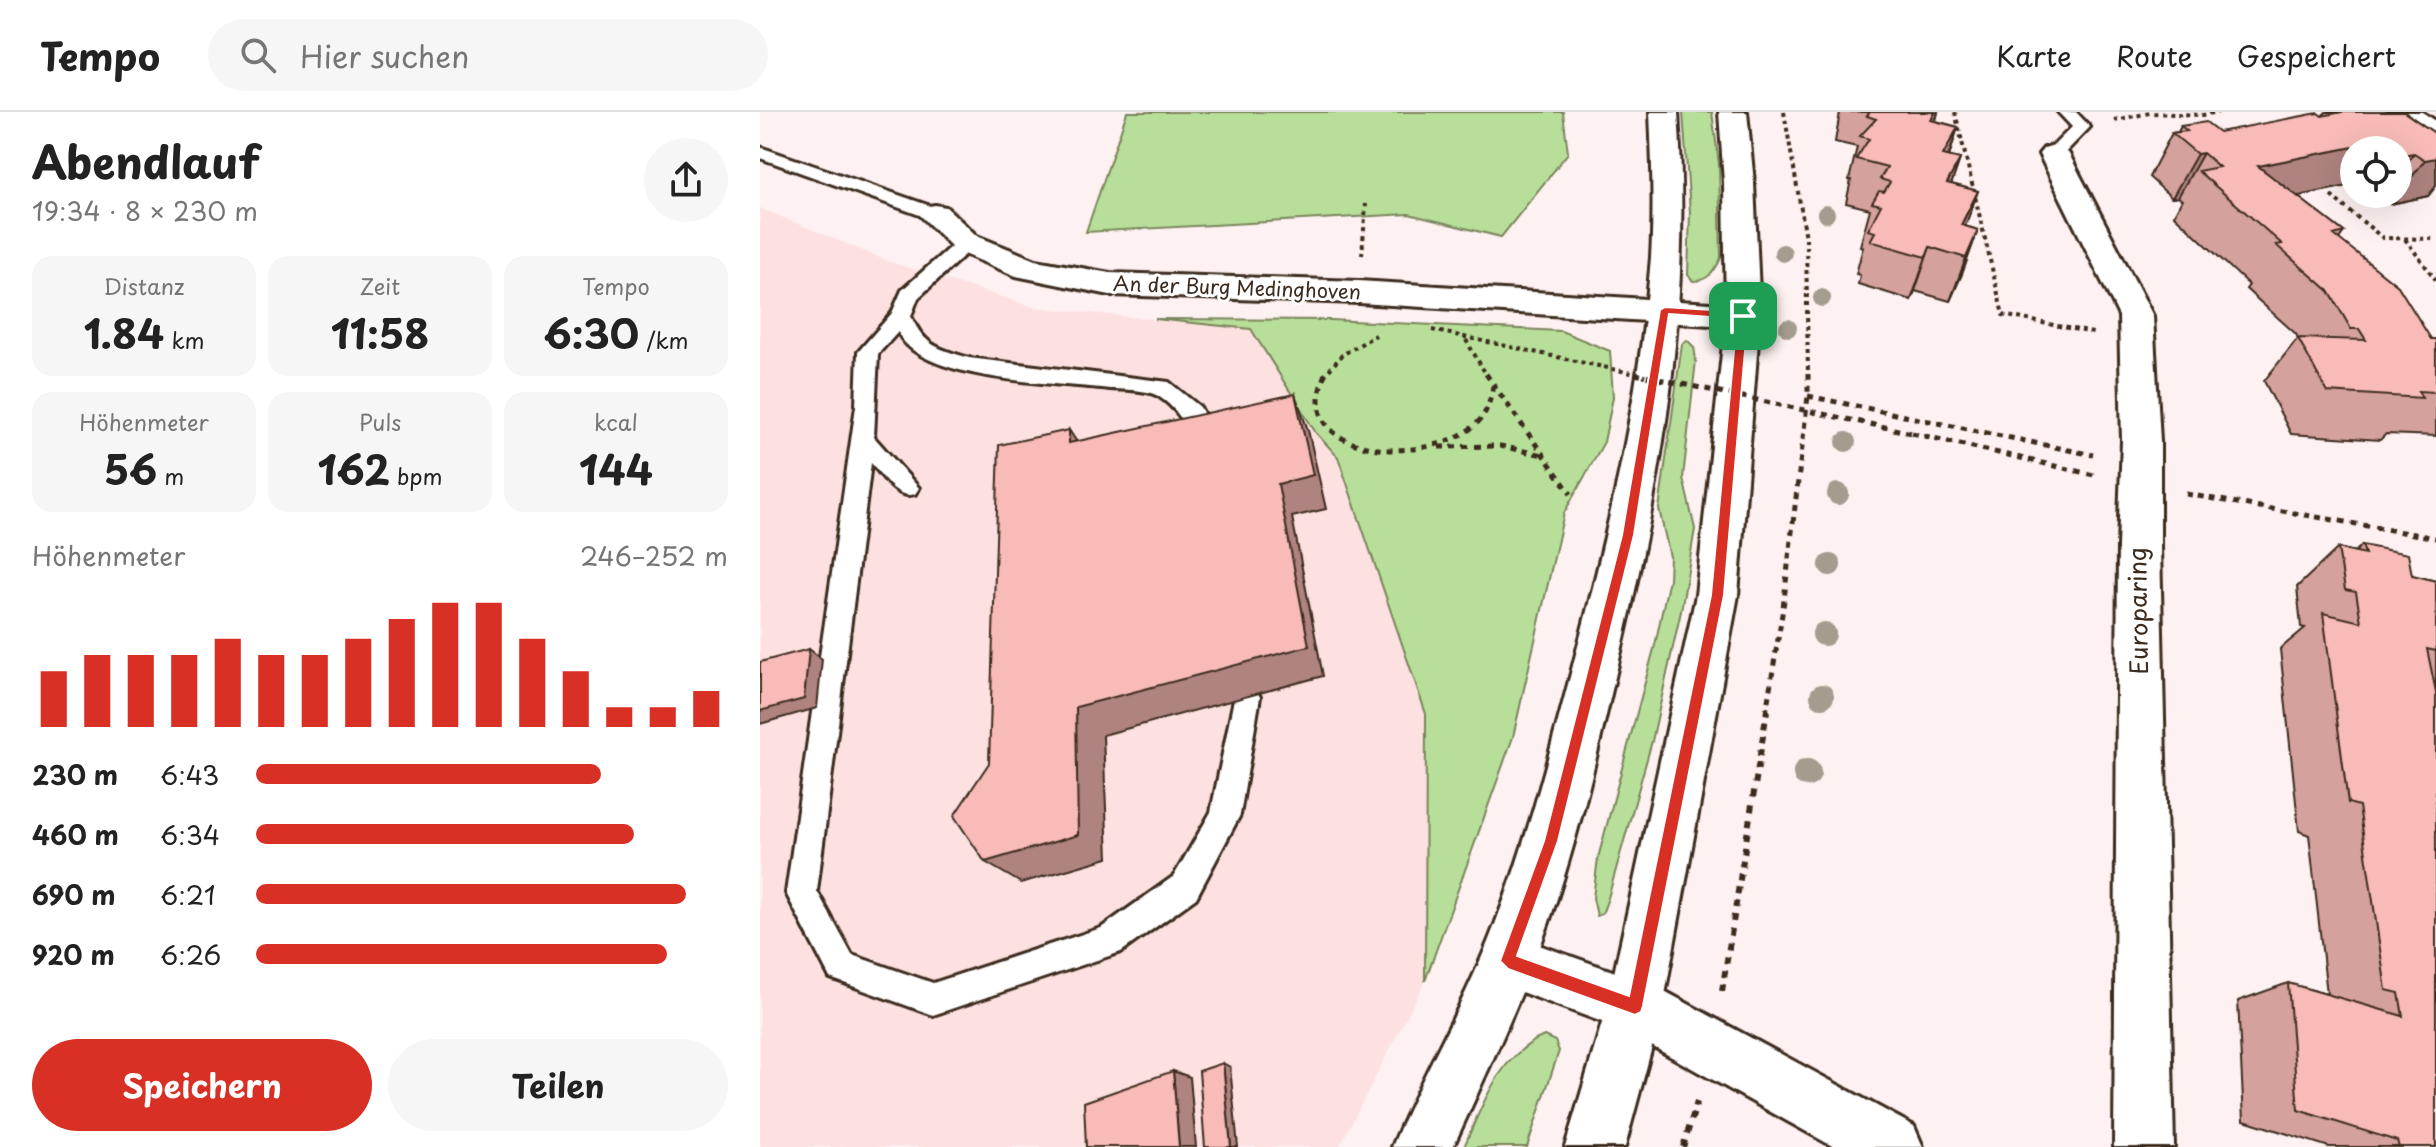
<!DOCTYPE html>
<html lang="de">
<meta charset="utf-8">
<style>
:root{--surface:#fff;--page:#f6f6f6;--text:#222;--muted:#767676;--line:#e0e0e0;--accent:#d93025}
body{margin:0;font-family:"Playpen Sans",sans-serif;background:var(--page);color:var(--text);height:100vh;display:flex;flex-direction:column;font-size:30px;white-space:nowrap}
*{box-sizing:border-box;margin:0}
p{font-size:26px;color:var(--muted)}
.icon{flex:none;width:44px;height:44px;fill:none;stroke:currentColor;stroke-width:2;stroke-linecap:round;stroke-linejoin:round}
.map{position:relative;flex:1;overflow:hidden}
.details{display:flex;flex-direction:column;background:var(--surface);width:760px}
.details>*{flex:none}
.fabs{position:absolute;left:1580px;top:24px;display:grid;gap:16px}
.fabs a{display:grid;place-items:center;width:72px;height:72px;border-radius:50%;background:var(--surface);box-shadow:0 8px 32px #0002;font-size:40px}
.pin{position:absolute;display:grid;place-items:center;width:68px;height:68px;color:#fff;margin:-34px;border-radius:16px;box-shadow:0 4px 12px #0006}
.round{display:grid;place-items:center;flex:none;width:84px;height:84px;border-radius:42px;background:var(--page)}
.headline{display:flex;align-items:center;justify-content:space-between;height:136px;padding:0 32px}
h1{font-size:44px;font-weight:700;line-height:60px}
.figures{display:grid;grid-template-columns:repeat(3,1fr);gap:12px;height:136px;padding:8px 32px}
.figures div{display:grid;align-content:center;border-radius:20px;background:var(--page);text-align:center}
.figures b{font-size:40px;font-weight:700}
.figures small{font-size:22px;font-weight:400}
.figures p{font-size:22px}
.chart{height:224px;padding:16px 32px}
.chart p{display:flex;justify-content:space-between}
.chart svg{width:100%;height:144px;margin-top:8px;stroke:var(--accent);stroke-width:6}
.primary-button{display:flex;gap:16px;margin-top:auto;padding:16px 32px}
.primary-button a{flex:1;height:92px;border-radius:48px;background:var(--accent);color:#fff;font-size:32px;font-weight:700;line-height:92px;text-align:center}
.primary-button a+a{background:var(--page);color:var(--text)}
ul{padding:0 32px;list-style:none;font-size:26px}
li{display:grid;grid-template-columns:128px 96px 1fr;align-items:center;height:60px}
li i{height:20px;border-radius:10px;background:var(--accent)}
header{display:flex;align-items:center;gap:48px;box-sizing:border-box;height:112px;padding:0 40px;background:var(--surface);border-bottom:2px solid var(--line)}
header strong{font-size:38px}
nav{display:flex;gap:44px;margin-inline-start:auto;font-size:28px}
.search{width:560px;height:72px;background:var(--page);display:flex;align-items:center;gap:20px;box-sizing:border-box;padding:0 28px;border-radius:44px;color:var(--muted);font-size:30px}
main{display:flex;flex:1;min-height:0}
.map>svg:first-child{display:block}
.built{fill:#fce1e0}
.green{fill:#b8df9a;stroke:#7a845c;stroke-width:2}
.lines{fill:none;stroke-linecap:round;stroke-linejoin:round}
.service-casing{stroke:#3b2a1e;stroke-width:6}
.minor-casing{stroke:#3b2a1e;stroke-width:6}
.secondary-casing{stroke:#3b2a1e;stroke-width:6}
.path-far2{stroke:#3b2a1e;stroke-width:4;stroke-dasharray:4 4;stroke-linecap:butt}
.path-far1{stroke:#3b2a1e;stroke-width:5;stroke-dasharray:6 6;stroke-linecap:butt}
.path{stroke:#3b2a1e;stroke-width:6;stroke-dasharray:7 7;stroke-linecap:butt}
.service{fill:#fff;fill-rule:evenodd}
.minor{fill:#fff;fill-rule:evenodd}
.secondary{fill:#fff;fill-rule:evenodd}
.path-bridge-far1{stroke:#3b2a1e;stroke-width:4;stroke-dasharray:4 4;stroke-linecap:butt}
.path-bridge{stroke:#3b2a1e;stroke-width:5;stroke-dasharray:6 6;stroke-linecap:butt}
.tree{fill:#a49c8e}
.wall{fill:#d5a19d;stroke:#3b2a1e;stroke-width:2}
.shaded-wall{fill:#ae8380;stroke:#3b2a1e;stroke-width:2}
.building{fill:#f8bbb7;stroke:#3b2a1e;stroke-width:2}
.route{fill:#d93025;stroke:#fff;stroke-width:2;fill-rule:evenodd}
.labels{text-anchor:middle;stroke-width:6;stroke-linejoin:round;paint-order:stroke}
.far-street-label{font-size:20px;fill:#3b2a1e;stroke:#fff}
.street-label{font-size:24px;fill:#3b2a1e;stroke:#fff}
</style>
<header>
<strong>Tempo</strong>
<div class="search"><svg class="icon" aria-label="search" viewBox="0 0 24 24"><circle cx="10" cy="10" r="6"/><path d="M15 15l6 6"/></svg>Hier suchen</div>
<nav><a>Karte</a><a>Route</a><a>Gespeichert</a></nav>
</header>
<main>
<section class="details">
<div class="headline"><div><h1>Abendlauf</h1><p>19:34 · 8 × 230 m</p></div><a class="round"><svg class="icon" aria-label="share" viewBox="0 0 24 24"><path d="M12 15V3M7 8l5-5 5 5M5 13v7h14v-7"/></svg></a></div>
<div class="figures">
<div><p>Distanz</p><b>1.84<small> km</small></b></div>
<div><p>Zeit</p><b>11:58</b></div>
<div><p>Tempo</p><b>6:30<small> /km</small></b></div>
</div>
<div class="figures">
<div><p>Höhenmeter</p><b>56<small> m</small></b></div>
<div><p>Puls</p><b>162<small> bpm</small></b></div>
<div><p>kcal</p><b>144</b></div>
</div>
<div class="chart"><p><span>Höhenmeter</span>246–252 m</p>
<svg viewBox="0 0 160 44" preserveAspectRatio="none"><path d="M5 44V27M15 44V22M25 44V22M35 44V22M45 44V17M55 44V22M65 44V22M75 44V17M85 44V11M95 44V6M105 44V6M115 44V17M125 44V27M135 44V38M145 44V38M155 44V33"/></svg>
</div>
<ul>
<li><b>230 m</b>6:43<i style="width:73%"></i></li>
<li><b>460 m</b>6:34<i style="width:80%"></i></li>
<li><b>690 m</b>6:21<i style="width:91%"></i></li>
<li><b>920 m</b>6:26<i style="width:87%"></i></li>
</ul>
<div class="primary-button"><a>Speichern</a><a>Teilen</a></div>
</section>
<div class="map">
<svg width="1676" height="1035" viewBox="0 0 1676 1035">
<rect width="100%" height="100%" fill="#fef1f1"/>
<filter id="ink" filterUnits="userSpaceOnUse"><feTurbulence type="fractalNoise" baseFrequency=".0125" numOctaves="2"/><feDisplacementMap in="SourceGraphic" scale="16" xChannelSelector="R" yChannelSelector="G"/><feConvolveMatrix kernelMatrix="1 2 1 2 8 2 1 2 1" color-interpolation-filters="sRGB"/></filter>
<g filter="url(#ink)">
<path class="built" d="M0 96 130 150 273 195 491 217 556 321 578 345 666 602 665 869 579 1035H0Z"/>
<path class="green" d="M367 0H803L808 41 741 125 649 102 326 120Z
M923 0H952L959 52 961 146C955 159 948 169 933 169L928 163 930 100Z
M395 207 570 208 801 219 850 239 853 285 844 330 804 401 753 625 665 869 666 602 578 345 556 321 491 217Z
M927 228 934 235 936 248 923 366 935 417 921 499 892 629 848 786 842 802 837 804 833 786 838 746 895 533 909 467 910 445 899 397 922 232Z
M784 924 795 929 799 939 767 1035H704C722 994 739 943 784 924Z"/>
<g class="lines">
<defs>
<path id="service" d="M1298 0H1316L1330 15 1300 46 1294 47 1285 42 1312 15Z
M0 35 182 98 184 102 175 108 168 106 0 46Z
M206 125 215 131 213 135 158 186 151 204C164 234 179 237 209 246L409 270 440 295 461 335 458 341 450 343 442 341C429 319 420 298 398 284 386 277 363 278 350 277 300 271 159 270 138 220L118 242 114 325 159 376 155 382C136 388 123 364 111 351L57 779 92 843 173 871 341 816 414 764 451 700 476 577 486 573 496 577 500 585 480 703 436 786 361 840 173 903 70 866 26 781 96 294 98 240 132 201 142 178 199 127Z"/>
<path id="minor" d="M1628 0H1662L1676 9V30C1660 26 1637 14 1628 0Z
M1294 33 1304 36 1309 42 1393 204 1400 329V434L1414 1035H1354L1358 434 1362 329 1359 204 1279 42 1284 36Z
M175 93 186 95 217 124 276 148 350 161 599 169 983 193 995 196 1000 204 995 212 983 215 599 191 350 183 256 164 195 138 159 102 164 95Z
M748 822 895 874 1154 1014 1163 1035H1074L861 917 729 868 721 849 729 830Z"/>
<path id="secondary" d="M890 0H918C931 186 906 346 864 527 841 623 821 720 788 813 761 889 726 962 693 1035H632C663 960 705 891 734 815 766 733 788 646 811 561 847 424 880 287 891 145 894 97 892 48 890 0Z
M959 0H987L994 71 1000 204 978 483 903 894 865 1035H805L847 894 936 483 966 204 964 71Z"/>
</defs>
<use href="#service" class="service-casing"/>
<use href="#minor" class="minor-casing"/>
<use href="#secondary" class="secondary-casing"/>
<path class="path-far2" d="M1024 0 1046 126 1048 264
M1195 0 1243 203 1333 221
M1354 8 1390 1 1443 3 1459 0
M1571 84 1623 126 1676 127
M1645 127 1676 168
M602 143 606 92
M706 228 727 264
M564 264 582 243 616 223"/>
<path class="path-far1" d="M565 262C528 350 672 354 716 312 727 302 730 289 733 274
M726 262 811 382
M1048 284 1333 343
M1152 321 1334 363
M679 335 740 334 783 343
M1426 382 1676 426
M1006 601 1023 496 1048 284V262"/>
<path class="path" d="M962 879 1007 599
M923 1035 937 990"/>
<use href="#service" class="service"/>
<use href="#minor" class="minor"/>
<use href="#secondary" class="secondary"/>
<path class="path-bridge-far1" d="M672 218 885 264"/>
<path class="path-bridge" d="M875 262 1152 321"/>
</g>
<g class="tree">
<circle cx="1066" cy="102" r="9"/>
<circle cx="1023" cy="141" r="9"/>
<circle cx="1062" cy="186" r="9"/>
<circle cx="1028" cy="216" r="9"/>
<circle cx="1086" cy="330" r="10"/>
<circle cx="1078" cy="382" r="11"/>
<circle cx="1070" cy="453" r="11"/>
<circle cx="1064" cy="522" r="12"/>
<circle cx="1062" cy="584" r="12"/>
<circle cx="1047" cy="661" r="14"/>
</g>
<path class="wall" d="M1080 0H1178L1176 9 1198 15 1189 45 1200 47 1191 72 1218 79 1205 114 1218 118 1202 162 1190 189 1155 179 1151 188 1098 172 1100 163 1096 162 1103 135 1100 134 1110 97 1086 91 1091 68H1089L1097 35 1075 30Z
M1566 0H1644L1676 22V74L1668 84 1631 92 1621 85 1610 87 1603 82H1638V38H1594V75L1592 73 1537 84 1584 120 1579 127 1671 227H1676V324L1626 322 1620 328 1531 322 1504 269 1538 226 1536 222 1486 177 1489 173 1414 103 1422 88 1418 85 1412 86 1389 65 1412 21 1418 20 1421 14 1459 20 1562 4Z
M1602 433 1652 463 1676 469V1035H1569L1484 1008 1478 889 1528 871 1567 882 1549 723 1539 719 1520 537 1545 516 1541 515 1537 475 1578 436 1595 440Z"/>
<path class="shaded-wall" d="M1175 0H1178L1169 30 1171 8Z
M1198 15 1184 58 1183 43Z
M1623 29 1617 38H1594V69L1592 73 1480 96 1498 54Z
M1443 41 1418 85 1412 86 1437 42Z
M1654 41 1638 63V49L1642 43Z
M1676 46V74L1668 84 1631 92 1665 48Z
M1200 47 1185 91 1187 71Z
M1218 79 1202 123 1201 113Z
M1613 82H1623L1621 85 1610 87Z
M1218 118 1202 162 1190 189 1206 146Z
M1170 135 1155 179 1151 188 1166 145Z
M535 282 548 318 566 397 532 405 563 564 343 623 348 746 261 771 225 750 316 595 518 372Z
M309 318 332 353 309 331Z
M49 537 62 547 57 596 0 612V599Z
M463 951 470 955 478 1035H471Z
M413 959 430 965 436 1035H419Z"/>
<path class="building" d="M1110 0H1175L1171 8 1198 15 1183 43 1200 47 1187 71 1218 79 1201 113 1218 118 1206 146 1170 135 1166 145 1110 129 1115 120 1108 118 1121 93 1112 91 1119 79 1124 80 1130 70 1120 67 1127 55 1096 47 1109 27 1100 24 1116 7 1107 4Z
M1582 0H1644L1676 22V46L1665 48 1654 41 1642 43 1638 40V38H1635L1623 29 1498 54 1584 120 1574 123 1638 174 1671 227H1676V280L1658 279 1662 286 1567 280 1538 226 1606 228 1599 217H1591L1569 179 1516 133 1522 132 1438 59 1459 55 1443 41 1437 42 1412 21 1427 19 1421 14 1446 10 1459 20 1558 1 1562 4Z
M535 282 553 363 518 372 549 534 316 595 318 723 225 750 194 704 229 651 239 333 309 318V331Z
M1602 433 1648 442 1652 463 1676 469V539L1667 537 1676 580V1035H1639L1637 1029 1538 998 1528 871 1643 904 1639 881 1626 878 1599 694 1588 691 1563 501 1601 510 1596 480 1585 478 1578 436 1605 442Z
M49 537 44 587 0 599V550Z
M463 951 471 1035H445L439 959Z
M413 959 419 1035H326L324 990Z"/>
</g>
<path class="route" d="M905 195 983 200 988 204 964 483 883 894 881 900 875 903 748 857 740 849 784 729 862 423 900 198ZM909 202 977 207 951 483 869 884 757 844 798 729 874 423Z"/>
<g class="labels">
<g class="far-street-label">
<text transform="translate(477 176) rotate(2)" y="7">An der Burg Medinghoven</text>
</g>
<g class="street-label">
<text transform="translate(1379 499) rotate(-91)" y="8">Europaring</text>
</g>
</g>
</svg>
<div class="fabs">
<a><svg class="icon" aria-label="locate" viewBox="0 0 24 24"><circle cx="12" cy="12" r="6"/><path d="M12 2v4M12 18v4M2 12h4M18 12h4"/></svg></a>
</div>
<div class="pin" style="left:983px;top:204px;background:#1e9e55"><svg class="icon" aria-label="arrive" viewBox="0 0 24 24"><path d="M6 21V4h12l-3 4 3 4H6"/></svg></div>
</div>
</main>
